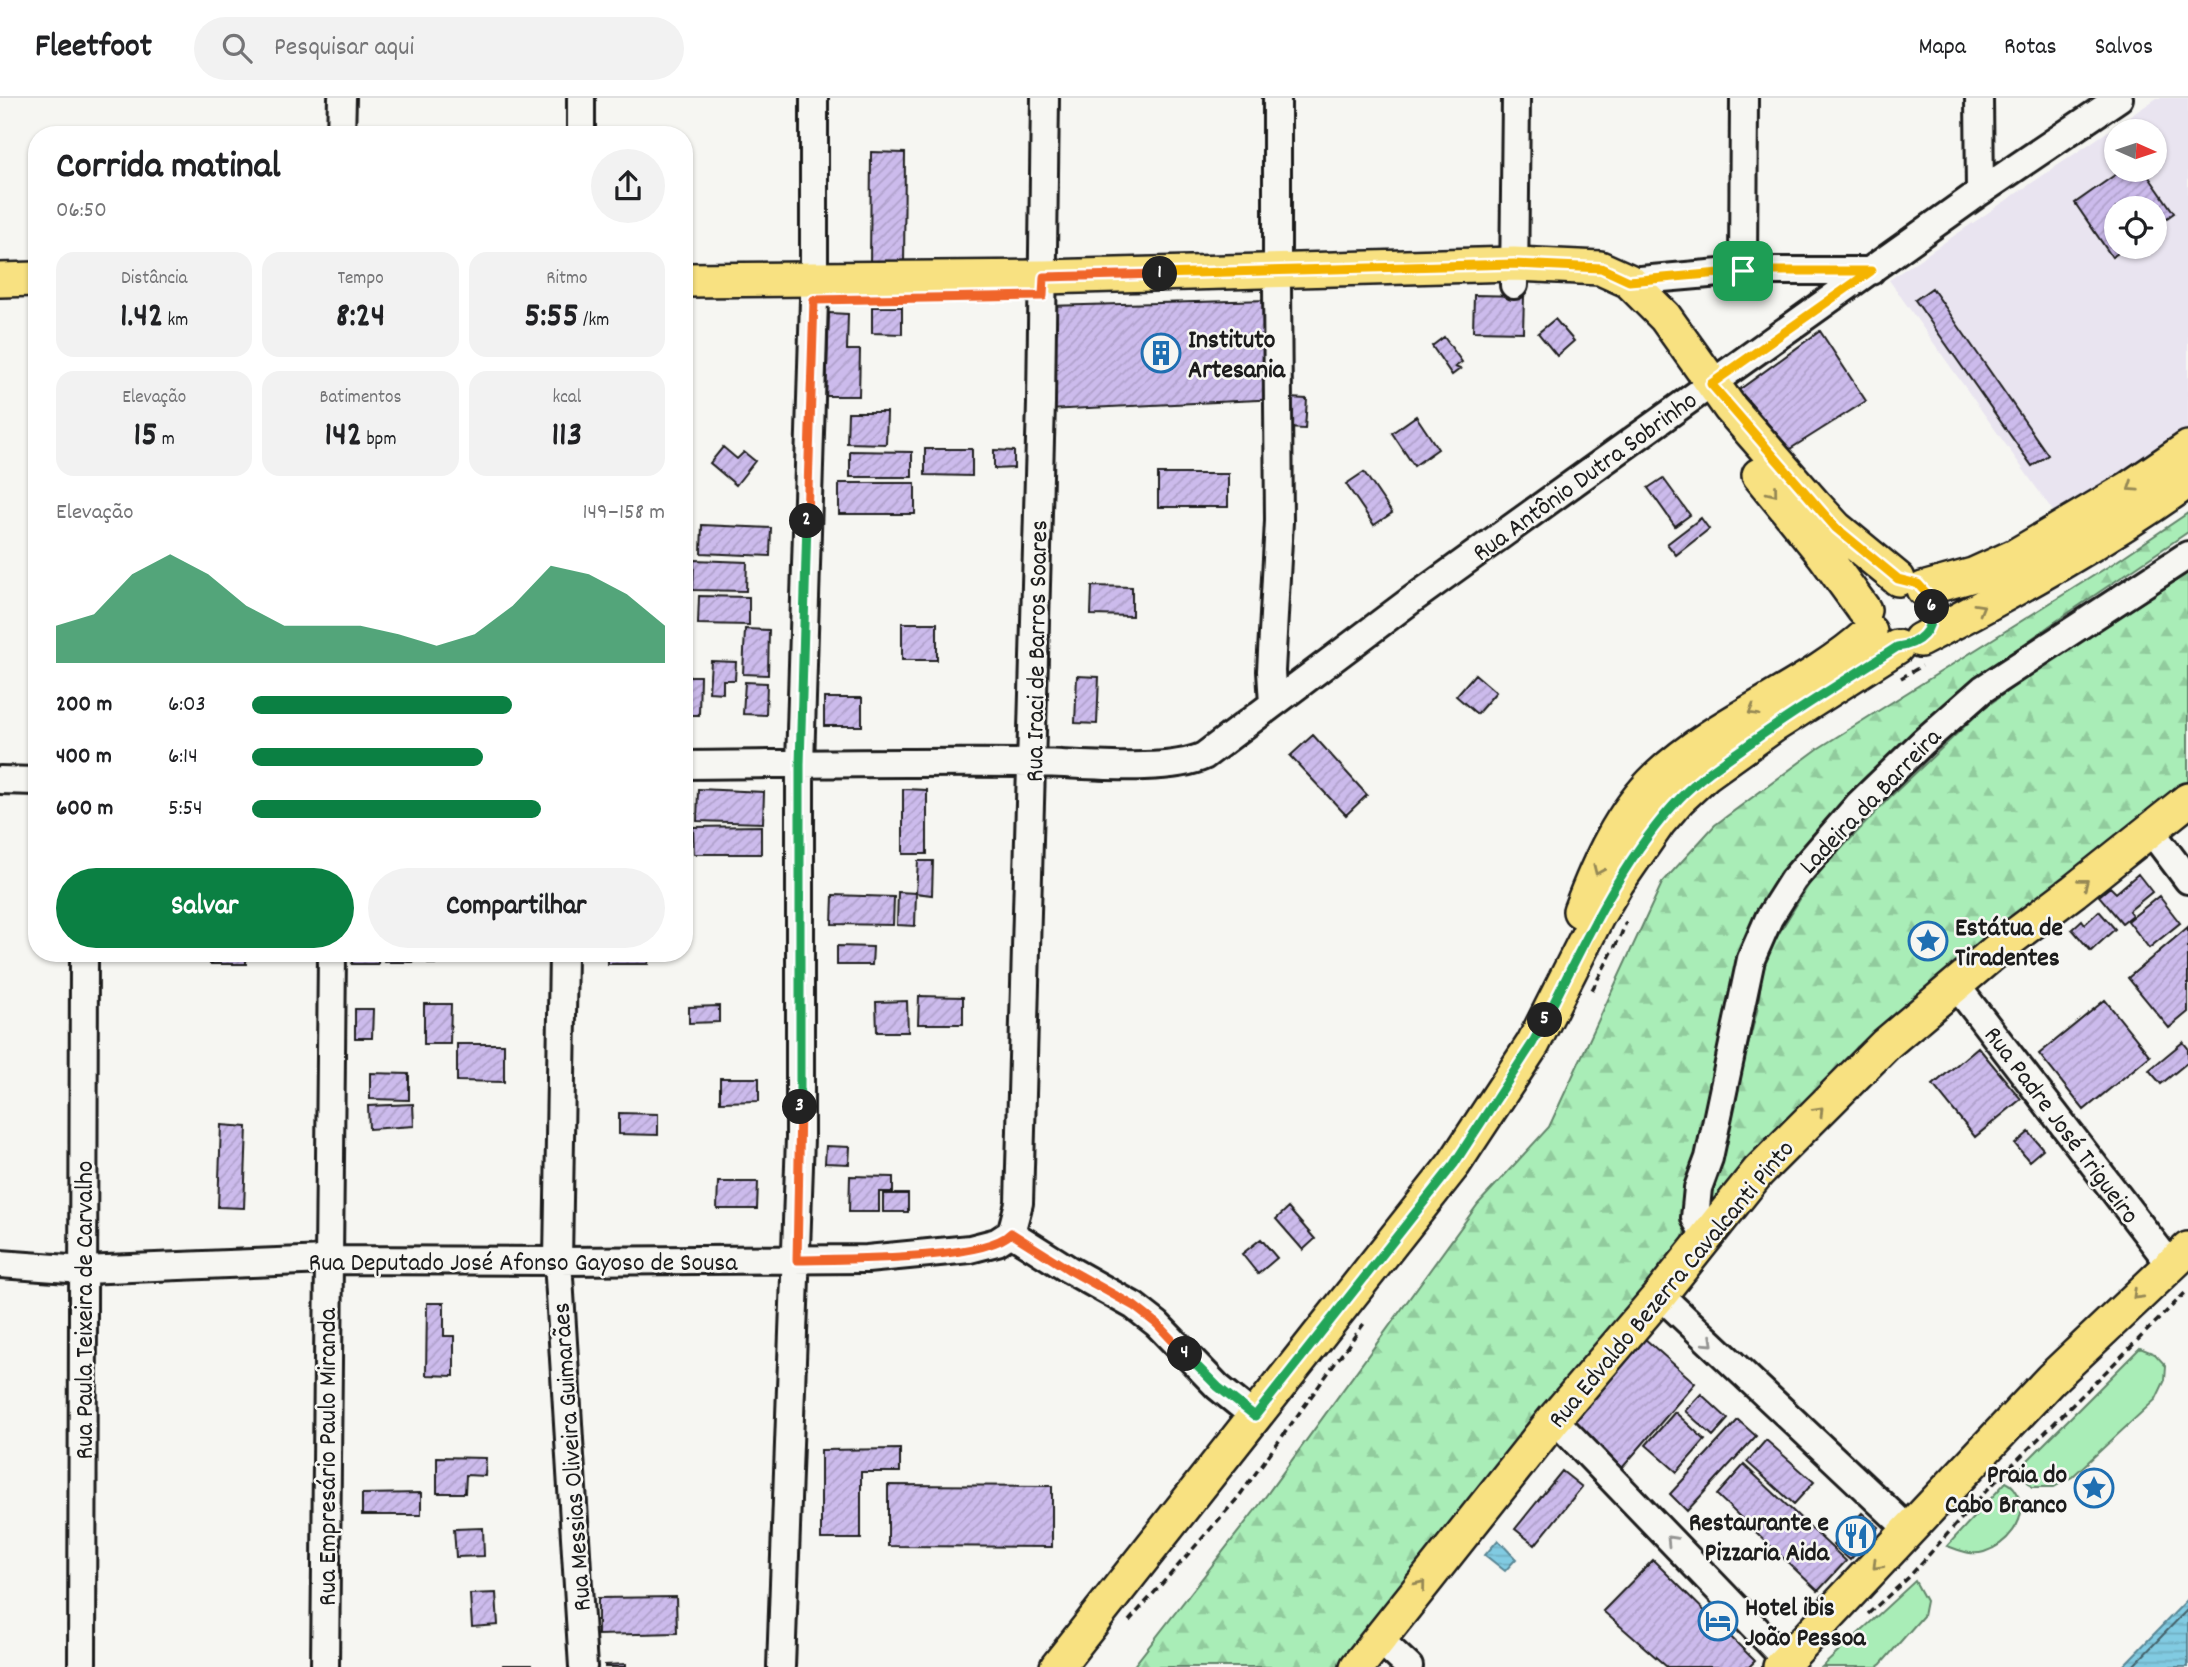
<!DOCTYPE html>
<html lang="pt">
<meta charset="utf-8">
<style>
:root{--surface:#fff;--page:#f2f2f2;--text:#202124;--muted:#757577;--line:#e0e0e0;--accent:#0b8043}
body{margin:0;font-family:Dekko,sans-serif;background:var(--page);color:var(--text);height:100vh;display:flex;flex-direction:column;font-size:26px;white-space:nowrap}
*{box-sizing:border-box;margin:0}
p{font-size:23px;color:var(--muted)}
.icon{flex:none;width:38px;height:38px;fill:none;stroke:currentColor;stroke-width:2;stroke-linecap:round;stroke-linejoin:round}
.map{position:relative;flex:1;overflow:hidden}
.side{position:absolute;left:28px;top:28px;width:665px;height:836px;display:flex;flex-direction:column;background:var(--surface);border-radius:28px;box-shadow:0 2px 5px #0004}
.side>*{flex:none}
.needle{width:46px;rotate:93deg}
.fabs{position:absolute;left:2104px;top:21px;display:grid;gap:14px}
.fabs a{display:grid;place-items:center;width:63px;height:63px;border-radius:50%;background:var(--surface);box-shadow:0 2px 5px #0004;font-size:35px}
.pin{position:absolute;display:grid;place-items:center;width:60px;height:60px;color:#fff;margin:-30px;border-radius:14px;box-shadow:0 4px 10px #0006}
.km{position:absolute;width:35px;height:35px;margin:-18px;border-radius:50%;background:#222;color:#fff;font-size:19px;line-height:35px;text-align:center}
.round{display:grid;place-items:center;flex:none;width:74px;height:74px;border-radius:37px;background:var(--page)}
.summary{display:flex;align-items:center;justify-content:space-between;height:119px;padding:0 28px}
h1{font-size:38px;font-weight:700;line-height:52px}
.figures{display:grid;grid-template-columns:repeat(3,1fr);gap:10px;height:119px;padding:7px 28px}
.figures div{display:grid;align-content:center;border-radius:18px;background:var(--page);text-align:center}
.figures b{font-size:35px;font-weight:700}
.figures small{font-size:19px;font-weight:400}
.figures p{font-size:19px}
.chart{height:196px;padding:14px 28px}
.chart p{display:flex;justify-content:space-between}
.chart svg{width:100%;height:126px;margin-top:7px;fill:var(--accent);opacity:.7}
.button{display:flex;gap:14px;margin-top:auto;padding:14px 28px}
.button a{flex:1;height:80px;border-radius:42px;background:var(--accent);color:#fff;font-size:28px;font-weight:700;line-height:80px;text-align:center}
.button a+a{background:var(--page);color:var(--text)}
ul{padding:0 28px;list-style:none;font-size:23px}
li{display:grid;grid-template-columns:112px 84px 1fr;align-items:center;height:52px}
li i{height:18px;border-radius:9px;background:var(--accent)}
header{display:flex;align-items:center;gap:42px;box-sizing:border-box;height:98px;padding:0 35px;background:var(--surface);border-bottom:2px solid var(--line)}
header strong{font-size:33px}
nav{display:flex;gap:38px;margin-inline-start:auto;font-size:24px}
.search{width:490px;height:63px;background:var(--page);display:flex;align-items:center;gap:18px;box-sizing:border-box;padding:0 24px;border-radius:38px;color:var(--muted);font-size:26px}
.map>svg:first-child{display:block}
.built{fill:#e9e4f0;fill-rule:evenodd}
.green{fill:#a9edb7;stroke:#62846a;stroke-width:2}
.forest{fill:url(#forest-firs);stroke:#62846a;stroke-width:2}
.water{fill:url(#water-rules);stroke:#598593;stroke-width:2}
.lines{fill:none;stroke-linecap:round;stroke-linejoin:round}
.shore{stroke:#44626b;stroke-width:2}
.building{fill:url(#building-hatch);stroke:#1c1c1c;stroke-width:2}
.minor-casing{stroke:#1c1c1c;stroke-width:32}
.major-casing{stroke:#1c1c1c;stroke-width:38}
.path{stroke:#1c1c1c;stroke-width:3.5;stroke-dasharray:7 5;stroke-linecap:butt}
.minor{stroke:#f6f6f2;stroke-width:26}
.major{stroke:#f8e181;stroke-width:33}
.oneway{stroke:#958854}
.oneway2{stroke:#949492}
.split-1-casing{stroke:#fff;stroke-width:14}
.split-2-casing{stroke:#fff;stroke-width:14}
.split-3-casing{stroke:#fff;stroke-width:14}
.split-4-casing{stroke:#fff;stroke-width:14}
.split-5-casing{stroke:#fff;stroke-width:14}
.split-6-casing{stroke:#fff;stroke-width:14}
.split-7-casing{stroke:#fff;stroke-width:14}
.split-1{stroke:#f5b400;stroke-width:9}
.split-2{stroke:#f0652b;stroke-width:9}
.split-3{stroke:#22a559;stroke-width:9}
.split-4{stroke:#f0652b;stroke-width:9}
.split-5{stroke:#22a559;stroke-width:9}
.split-6{stroke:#22a559;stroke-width:9}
.split-7{stroke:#f5b400;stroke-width:9}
.labels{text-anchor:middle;stroke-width:5;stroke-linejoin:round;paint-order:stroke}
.poi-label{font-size:26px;font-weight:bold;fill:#1c1c1c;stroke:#f6f6f2;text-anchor:start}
.street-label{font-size:26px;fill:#1c1c1c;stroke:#f6f6f2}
</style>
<header>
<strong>Fleetfoot</strong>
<div class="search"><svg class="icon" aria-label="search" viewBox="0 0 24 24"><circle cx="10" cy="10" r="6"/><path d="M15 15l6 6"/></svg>Pesquisar aqui</div>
<nav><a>Mapa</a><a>Rotas</a><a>Salvos</a></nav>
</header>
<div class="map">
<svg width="2188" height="1569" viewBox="0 0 2188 1569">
<defs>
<pattern id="forest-firs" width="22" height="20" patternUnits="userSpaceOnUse" patternTransform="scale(1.75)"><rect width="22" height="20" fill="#a9edb7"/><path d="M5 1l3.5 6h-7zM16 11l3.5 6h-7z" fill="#91cb9d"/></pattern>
<pattern id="water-rules" width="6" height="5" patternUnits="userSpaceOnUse" patternTransform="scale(1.75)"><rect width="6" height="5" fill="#81cbe2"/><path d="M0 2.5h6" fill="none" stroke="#6faec1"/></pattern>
<pattern id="building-hatch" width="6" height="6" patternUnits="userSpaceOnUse" patternTransform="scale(1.75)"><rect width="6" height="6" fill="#ccbbec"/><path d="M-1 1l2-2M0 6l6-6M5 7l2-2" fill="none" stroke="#afa0ca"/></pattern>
</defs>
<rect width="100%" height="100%" fill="#f6f6f2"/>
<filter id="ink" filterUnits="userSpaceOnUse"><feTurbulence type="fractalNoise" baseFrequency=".0143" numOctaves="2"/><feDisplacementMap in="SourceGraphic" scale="14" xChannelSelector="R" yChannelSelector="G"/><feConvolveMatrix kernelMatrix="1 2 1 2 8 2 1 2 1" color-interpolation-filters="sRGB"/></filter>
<g filter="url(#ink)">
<path class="built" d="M2157 0H2188V342L2060 423 1889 182ZM2116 33H2154V72H2116ZM2116 110H2154V149H2116Z"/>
<path class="green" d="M2140 1250 2155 1256 2166 1268 2165 1282 2156 1301 2072 1379 2054 1389H2032L2018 1372Z
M2006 1384C2013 1387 2017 1393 2019 1400 2028 1422 2006 1447 1984 1454 1971 1458 1959 1452 1947 1448Z
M1915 1483 1926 1503 1923 1518 1881 1566 1877 1569H1822Z"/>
<path class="forest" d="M2188 415V434L2052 526 1990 571 1919 632 1787 768 1740 854 1726 953 1680 1153 1626 1226 1374 1520 1342 1569H1133L1260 1406 1478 1106 1549 1029 1662 785 1715 727 1819 650 2117 463Z
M2188 475V694L1704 1118 1757 913 1764 860 1811 783 1889 700 1983 611 2034 574Z"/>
<path class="water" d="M1498 1442 1516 1461 1505 1473 1485 1457Z
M2188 1501V1569H2122L2124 1567Z"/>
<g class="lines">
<path class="shore" d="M2132 1569 2188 1511"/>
</g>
<path class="building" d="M871 54 905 55 904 169H870Z
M2122 72H2144L2174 115 2154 129V110H2116V149H2127L2112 159 2075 105Z
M1932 190 2048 357 2032 368 1915 202Z
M1474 197 1524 198 1523 234 1473 233Z
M1269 202 1279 301 1047 312 1048 208Z
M872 209H902V236L872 235Z
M829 215 848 216 847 252H860L859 298H826Z
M1555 221 1574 243 1557 258 1538 235Z
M1820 233 1866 303 1790 351 1739 292Z
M1444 239 1462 264 1455 269 1460 271 1452 277 1432 248Z
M1288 300 1307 301 1305 331 1286 330Z
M848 314H887L886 346 847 345Z
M1416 318 1438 351 1414 368 1392 335Z
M723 349 737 361 744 354 755 363 736 387 710 365Z
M925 351H972V378L925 377Z
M994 352 1014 353V370L994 371Z
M850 353 912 354V379H850Z
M1364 374 1392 415 1374 427 1346 386Z
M1158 376H1228V409H1158Z
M1663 380 1690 417 1675 428 1648 390Z
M839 385H915V416H839Z
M1701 420 1709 431 1676 457 1667 446Z
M702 427 771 430 770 458 701 455Z
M694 462 747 464 746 493 693 492Z
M1092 488 1132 489V518L1091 517Z
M699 498 749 499V527L698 526Z
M902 525H937V562H902Z
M745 531 769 532 768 577 743 576Z
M711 563 736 564 735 582H723V595L709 594Z
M1475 576 1496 594 1477 616 1456 598Z
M684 578H700L699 617H686Z
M1077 578 1099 579 1097 626 1075 625Z
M745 584 767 585 766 617 743 616Z
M824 600H862V628H824Z
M1313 637 1367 697 1346 717 1290 658Z
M698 691 764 694 763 725 697 723Z
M903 691 927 692V756H903Z
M761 728V756H694L693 729Z
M918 763H933L932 797 916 795Z
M2138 776 2152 794 2129 813 2132 817 2122 825 2099 798 2110 789 2116 795Z
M898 794 916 795 915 828 897 827Z
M833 797 894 799 893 827 832 826Z
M2159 798 2180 825 2149 850 2128 823Z
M2099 813 2115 831 2091 853 2072 831 2082 822 2085 826Z
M2188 829V914L2169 930 2128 880Z
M837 848 873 849 872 867H837Z
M211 856H246V866H210Z
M352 856H378V866H352Z
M385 856H414V864H385Z
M428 856H450V866H428Z
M608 856H649L648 866H608Z
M919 898 963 899V926H918Z
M2105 902 2150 958 2084 1012 2039 956Z
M907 903 908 934H877L876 904Z
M424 906H451L450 946H424Z
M719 908V924L689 925V909Z
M355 911H373L372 940H355Z
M2183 944 2188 950V964L2161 986 2149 972Z
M457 946H504V984L457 983Z
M1978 949 2021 1001 1975 1039 1933 987Z
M370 975 409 976V1002L370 1001Z
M720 980H759V1003L720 1004Z
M413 1006 414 1028 369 1031 368 1008Z
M619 1015 658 1016V1037L619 1036Z
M221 1027 247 1029 244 1110 218 1109Z
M2029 1034 2043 1051 2029 1063 2015 1046Z
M826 1048 850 1049 849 1066 825 1065Z
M850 1078 893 1079V1094H879V1114H849Z
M718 1084H758L757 1111H717Z
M883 1096H908V1114H883Z
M1288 1110 1315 1141 1303 1152 1276 1121Z
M1261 1141 1277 1160 1258 1176 1242 1156Z
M427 1205H444V1238H454V1278L426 1277Z
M1644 1240 1695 1285 1622 1370 1571 1326Z
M1701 1296 1728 1321 1713 1338 1685 1313Z
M1675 1314 1705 1342 1677 1374 1646 1347Z
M1738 1322 1756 1338 1687 1413 1670 1396Z
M1766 1342 1814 1384 1794 1406 1747 1364Z
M900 1351V1374H861V1441H821V1352Z
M437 1359 486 1360 485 1378 466 1377 465 1395H437Z
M1744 1367 1846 1463 1818 1493 1717 1397Z
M1562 1373 1582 1389 1535 1447 1515 1431Z
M888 1387 1052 1388V1449L888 1448Z
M421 1395V1417H362V1396Z
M1862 1415 1879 1429 1850 1462 1833 1447Z
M483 1430 484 1458 456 1459 454 1431Z
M1653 1462 1755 1563 1749 1569H1667L1603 1513Z
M496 1495 498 1527 472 1529 470 1496Z
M676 1499 677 1535 598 1537V1500Z
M626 1566V1569H605V1567Z
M503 1567H531V1569H503Z"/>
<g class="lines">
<defs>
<path id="minor" d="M1277 0V173
M1979 0 1980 94
M341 37 342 0
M581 37V0
M1743 173 1744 0
M1629 183 1743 173H1871
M1514 187 1516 0
M1273 606 1271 573 1279 423 1277 190
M684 667C800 666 915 664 1030 665 1077 665 1165 676 1204 658L1410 503 1711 286 1980 94 2119 0
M0 682 37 683
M2151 733 2188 782
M563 856 558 1163 583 1569
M1955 886 2170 1166
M1011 1135 1068 1171 1134 1208 1157 1226 1218 1289 1255 1319
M1706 1139 1695 1120 1698 1090 1709 1060 1751 861 1769 820 1793 782 1859 706 1923 644 1983 591 2188 457
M0 1166 83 1172 327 1162 558 1163 867 1161 970 1151 997 1144 1011 1135 1019 1105 1041 305 1045 0
M1660 1197 1910 1433
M1554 1321 1786 1562
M1378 1540 1409 1569
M82 1569 84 856
M325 1569 332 856
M781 1569 800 1040V666L814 202V0"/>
<path id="major" d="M0 182 37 181
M684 182 1044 179 1514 166 1600 170 1629 183 1665 219 1730 310 1814 406 1836 430 1898 481
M1759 377 1824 457 1864 512
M1923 491 1973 477 2015 458 2128 391 2188 350
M1920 542C2012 494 2104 443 2188 383
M1580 813C1598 766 1620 715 1658 679 1721 620 1806 592 1870 534
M1057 1569 1454 1066 1533 946 1598 817 1617 785 1659 724 1679 701 1706 676 1773 628 1897 549
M1357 1569 1554 1321 1660 1197 1758 1074 1886 946 2009 842 2074 793 2188 702
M1780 1569 2051 1281 2188 1151"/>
</defs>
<use href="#minor" class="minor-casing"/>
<use href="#major" class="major-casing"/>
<path class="path" d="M1901 580 1922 568
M1592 892 1621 837 1626 824
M1868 1516 1908 1480 1986 1393 2188 1192
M1129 1523 1237 1401 1365 1224"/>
<use href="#minor" class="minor"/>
<use href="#major" class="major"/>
</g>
<defs><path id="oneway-chevron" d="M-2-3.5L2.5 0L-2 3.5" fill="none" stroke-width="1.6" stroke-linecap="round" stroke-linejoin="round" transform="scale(1.75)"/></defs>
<g class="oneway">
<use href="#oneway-chevron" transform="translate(2132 389) rotate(146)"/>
<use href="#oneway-chevron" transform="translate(1773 394) rotate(51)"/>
<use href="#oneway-chevron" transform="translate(1980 510) rotate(-30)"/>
<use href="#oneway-chevron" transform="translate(1753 613) rotate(151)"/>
<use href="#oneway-chevron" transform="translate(1598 772) rotate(114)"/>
<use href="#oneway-chevron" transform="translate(2084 785) rotate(-38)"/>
<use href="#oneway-chevron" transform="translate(1819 1013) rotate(-46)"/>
<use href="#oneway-chevron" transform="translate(2137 1197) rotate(136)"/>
<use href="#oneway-chevron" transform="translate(1877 1467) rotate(134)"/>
<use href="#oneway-chevron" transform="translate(1421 1487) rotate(-51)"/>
</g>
<g class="oneway2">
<use href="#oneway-chevron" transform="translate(1709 1244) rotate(43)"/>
<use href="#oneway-chevron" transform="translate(1671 1442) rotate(-134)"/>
</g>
</g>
<g class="lines" filter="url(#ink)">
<defs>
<path id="split-1" d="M1160 176 1514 166 1601 170 1629 183 1743 173"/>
<path id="split-2" d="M807 423 814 202 1043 198 1044 179 1160 176"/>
<path id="split-3" d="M800 1009V666L807 423"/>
<path id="split-4" d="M800 1009 797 1162C838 1161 985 1163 1011 1135L1068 1171 1134 1208 1157 1226 1185 1256"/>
<path id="split-5" d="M1185 1256 1218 1289 1255 1318 1454 1066 1532 946 1545 922"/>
<path id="split-6" d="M1545 922C1584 846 1620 763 1680 700 1698 681 1720 666 1742 651 1792 614 1845 583 1897 549 1920 546 1933 533 1932 509"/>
<path id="split-7" d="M1743 173H1871L1711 286 1836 430 1898 481 1918 486 1927 496 1932 509"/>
</defs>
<use href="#split-1" class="split-1-casing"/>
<use href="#split-2" class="split-2-casing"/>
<use href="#split-3" class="split-3-casing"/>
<use href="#split-4" class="split-4-casing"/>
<use href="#split-5" class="split-5-casing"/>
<use href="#split-6" class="split-6-casing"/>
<use href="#split-7" class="split-7-casing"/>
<use href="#split-1" class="split-1"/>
<use href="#split-2" class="split-2"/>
<use href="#split-3" class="split-3"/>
<use href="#split-4" class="split-4"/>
<use href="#split-5" class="split-5"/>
<use href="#split-6" class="split-6"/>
<use href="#split-7" class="split-7"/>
</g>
<defs>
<symbol id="building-ring" viewBox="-11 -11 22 22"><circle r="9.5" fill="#f6f6f2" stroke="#1f6fb2" stroke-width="1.5"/><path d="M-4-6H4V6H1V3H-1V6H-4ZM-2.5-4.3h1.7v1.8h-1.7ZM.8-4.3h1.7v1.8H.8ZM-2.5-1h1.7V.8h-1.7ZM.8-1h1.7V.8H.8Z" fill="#1f6fb2"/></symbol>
<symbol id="sight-ring" viewBox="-11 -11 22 22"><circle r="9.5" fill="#f6f6f2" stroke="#1f6fb2" stroke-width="1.5"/><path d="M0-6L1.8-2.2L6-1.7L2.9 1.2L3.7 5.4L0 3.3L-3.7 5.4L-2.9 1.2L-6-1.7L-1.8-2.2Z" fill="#1f6fb2"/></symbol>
<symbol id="restaurant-ring" viewBox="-11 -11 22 22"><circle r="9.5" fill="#f6f6f2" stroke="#1f6fb2" stroke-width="1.5"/><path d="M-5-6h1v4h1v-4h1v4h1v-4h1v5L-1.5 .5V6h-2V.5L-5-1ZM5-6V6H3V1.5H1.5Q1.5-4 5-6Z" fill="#1f6fb2"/></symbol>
<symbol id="hotel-ring" viewBox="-11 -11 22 22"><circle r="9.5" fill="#f6f6f2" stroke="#1f6fb2" stroke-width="1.5"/><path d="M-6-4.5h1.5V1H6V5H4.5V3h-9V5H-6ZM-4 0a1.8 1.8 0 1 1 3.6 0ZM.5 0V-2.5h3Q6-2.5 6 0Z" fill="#1f6fb2"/></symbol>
</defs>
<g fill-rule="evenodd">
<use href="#building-ring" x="1139" y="233" width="44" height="44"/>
<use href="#sight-ring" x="1906" y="821" width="44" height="44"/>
<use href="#sight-ring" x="2072" y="1368" width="44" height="44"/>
<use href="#restaurant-ring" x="1834" y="1416" width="44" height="44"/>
<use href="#hotel-ring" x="1696" y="1501" width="44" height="44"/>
</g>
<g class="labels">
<g class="poi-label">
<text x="1188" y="249">Instituto<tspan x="1188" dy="30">Artesania</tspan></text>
<text x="1955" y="837">Estátua de<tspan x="1955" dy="30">Tiradentes</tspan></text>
<text x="2067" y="1384" text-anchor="end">Praia do<tspan x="2067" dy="30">Cabo Branco</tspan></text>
<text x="1829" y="1432" text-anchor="end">Restaurante e<tspan x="1829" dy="30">Pizzaria Aida</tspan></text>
<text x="1745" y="1517">Hotel ibis<tspan x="1745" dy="30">João Pessoa</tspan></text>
</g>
<g class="street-label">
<text transform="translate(1584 377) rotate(-36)" y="9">Rua Antônio Dutra Sobrinho</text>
<text transform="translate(1035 553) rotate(-89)" y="9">Rua Iraci de Barros Soares</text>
<text transform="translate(1869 702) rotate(-46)" y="9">Ladeira da Barreira</text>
<text transform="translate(2063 1026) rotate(53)" y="9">Rua Padre José Trigueiro</text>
<text x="523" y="1172">Rua Deputado José Afonso Gayoso de Sousa</text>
<text transform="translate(1670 1185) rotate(-50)" y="9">Rua Edvaldo Bezerra Cavalcanti Pinto</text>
<text transform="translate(83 1212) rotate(-90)" y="9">Rua Paula Teixeira de Carvalho</text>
<text transform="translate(326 1359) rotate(-90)" y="9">Rua Empresário Paulo Miranda</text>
<text transform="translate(570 1359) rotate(-94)" y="9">Rua Messias Oliveira Guimarães</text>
</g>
</g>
</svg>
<div class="fabs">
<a><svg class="needle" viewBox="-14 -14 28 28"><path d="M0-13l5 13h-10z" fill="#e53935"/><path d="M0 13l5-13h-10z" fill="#757577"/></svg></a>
<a><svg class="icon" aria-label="locate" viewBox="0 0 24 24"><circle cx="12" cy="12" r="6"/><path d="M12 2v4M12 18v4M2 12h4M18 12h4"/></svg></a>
</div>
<div class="pin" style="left:1743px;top:173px;background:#1e9e55"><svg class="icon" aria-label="arrive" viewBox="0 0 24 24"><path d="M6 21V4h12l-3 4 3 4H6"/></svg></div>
<b class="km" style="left:1160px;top:176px">1</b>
<b class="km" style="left:807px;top:423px">2</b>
<b class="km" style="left:800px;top:1009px">3</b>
<b class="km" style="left:1185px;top:1256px">4</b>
<b class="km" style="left:1545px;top:922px">5</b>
<b class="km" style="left:1932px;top:509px">6</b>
<section class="side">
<div class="summary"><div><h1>Corrida matinal</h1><p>06:50</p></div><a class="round"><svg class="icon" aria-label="share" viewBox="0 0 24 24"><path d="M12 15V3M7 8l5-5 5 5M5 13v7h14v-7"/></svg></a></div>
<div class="figures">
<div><p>Distância</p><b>1.42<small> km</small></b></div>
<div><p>Tempo</p><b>8:24</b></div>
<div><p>Ritmo</p><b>5:55<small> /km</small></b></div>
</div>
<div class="figures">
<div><p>Elevação</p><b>15<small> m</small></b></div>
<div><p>Batimentos</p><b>142<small> bpm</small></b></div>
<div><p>kcal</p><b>113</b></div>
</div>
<div class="chart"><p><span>Elevação</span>149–158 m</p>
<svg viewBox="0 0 160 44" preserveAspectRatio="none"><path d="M0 44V31L10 27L20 13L30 6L40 13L50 24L60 31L70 31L80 31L90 34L100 38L110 34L120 24L130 10L140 13L150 20L160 31V44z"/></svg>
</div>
<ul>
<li><b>200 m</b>6:03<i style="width:63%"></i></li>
<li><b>400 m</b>6:14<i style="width:56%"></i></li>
<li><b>600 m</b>5:54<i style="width:70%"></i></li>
</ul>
<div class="button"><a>Salvar</a><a>Compartilhar</a></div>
</section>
</div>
